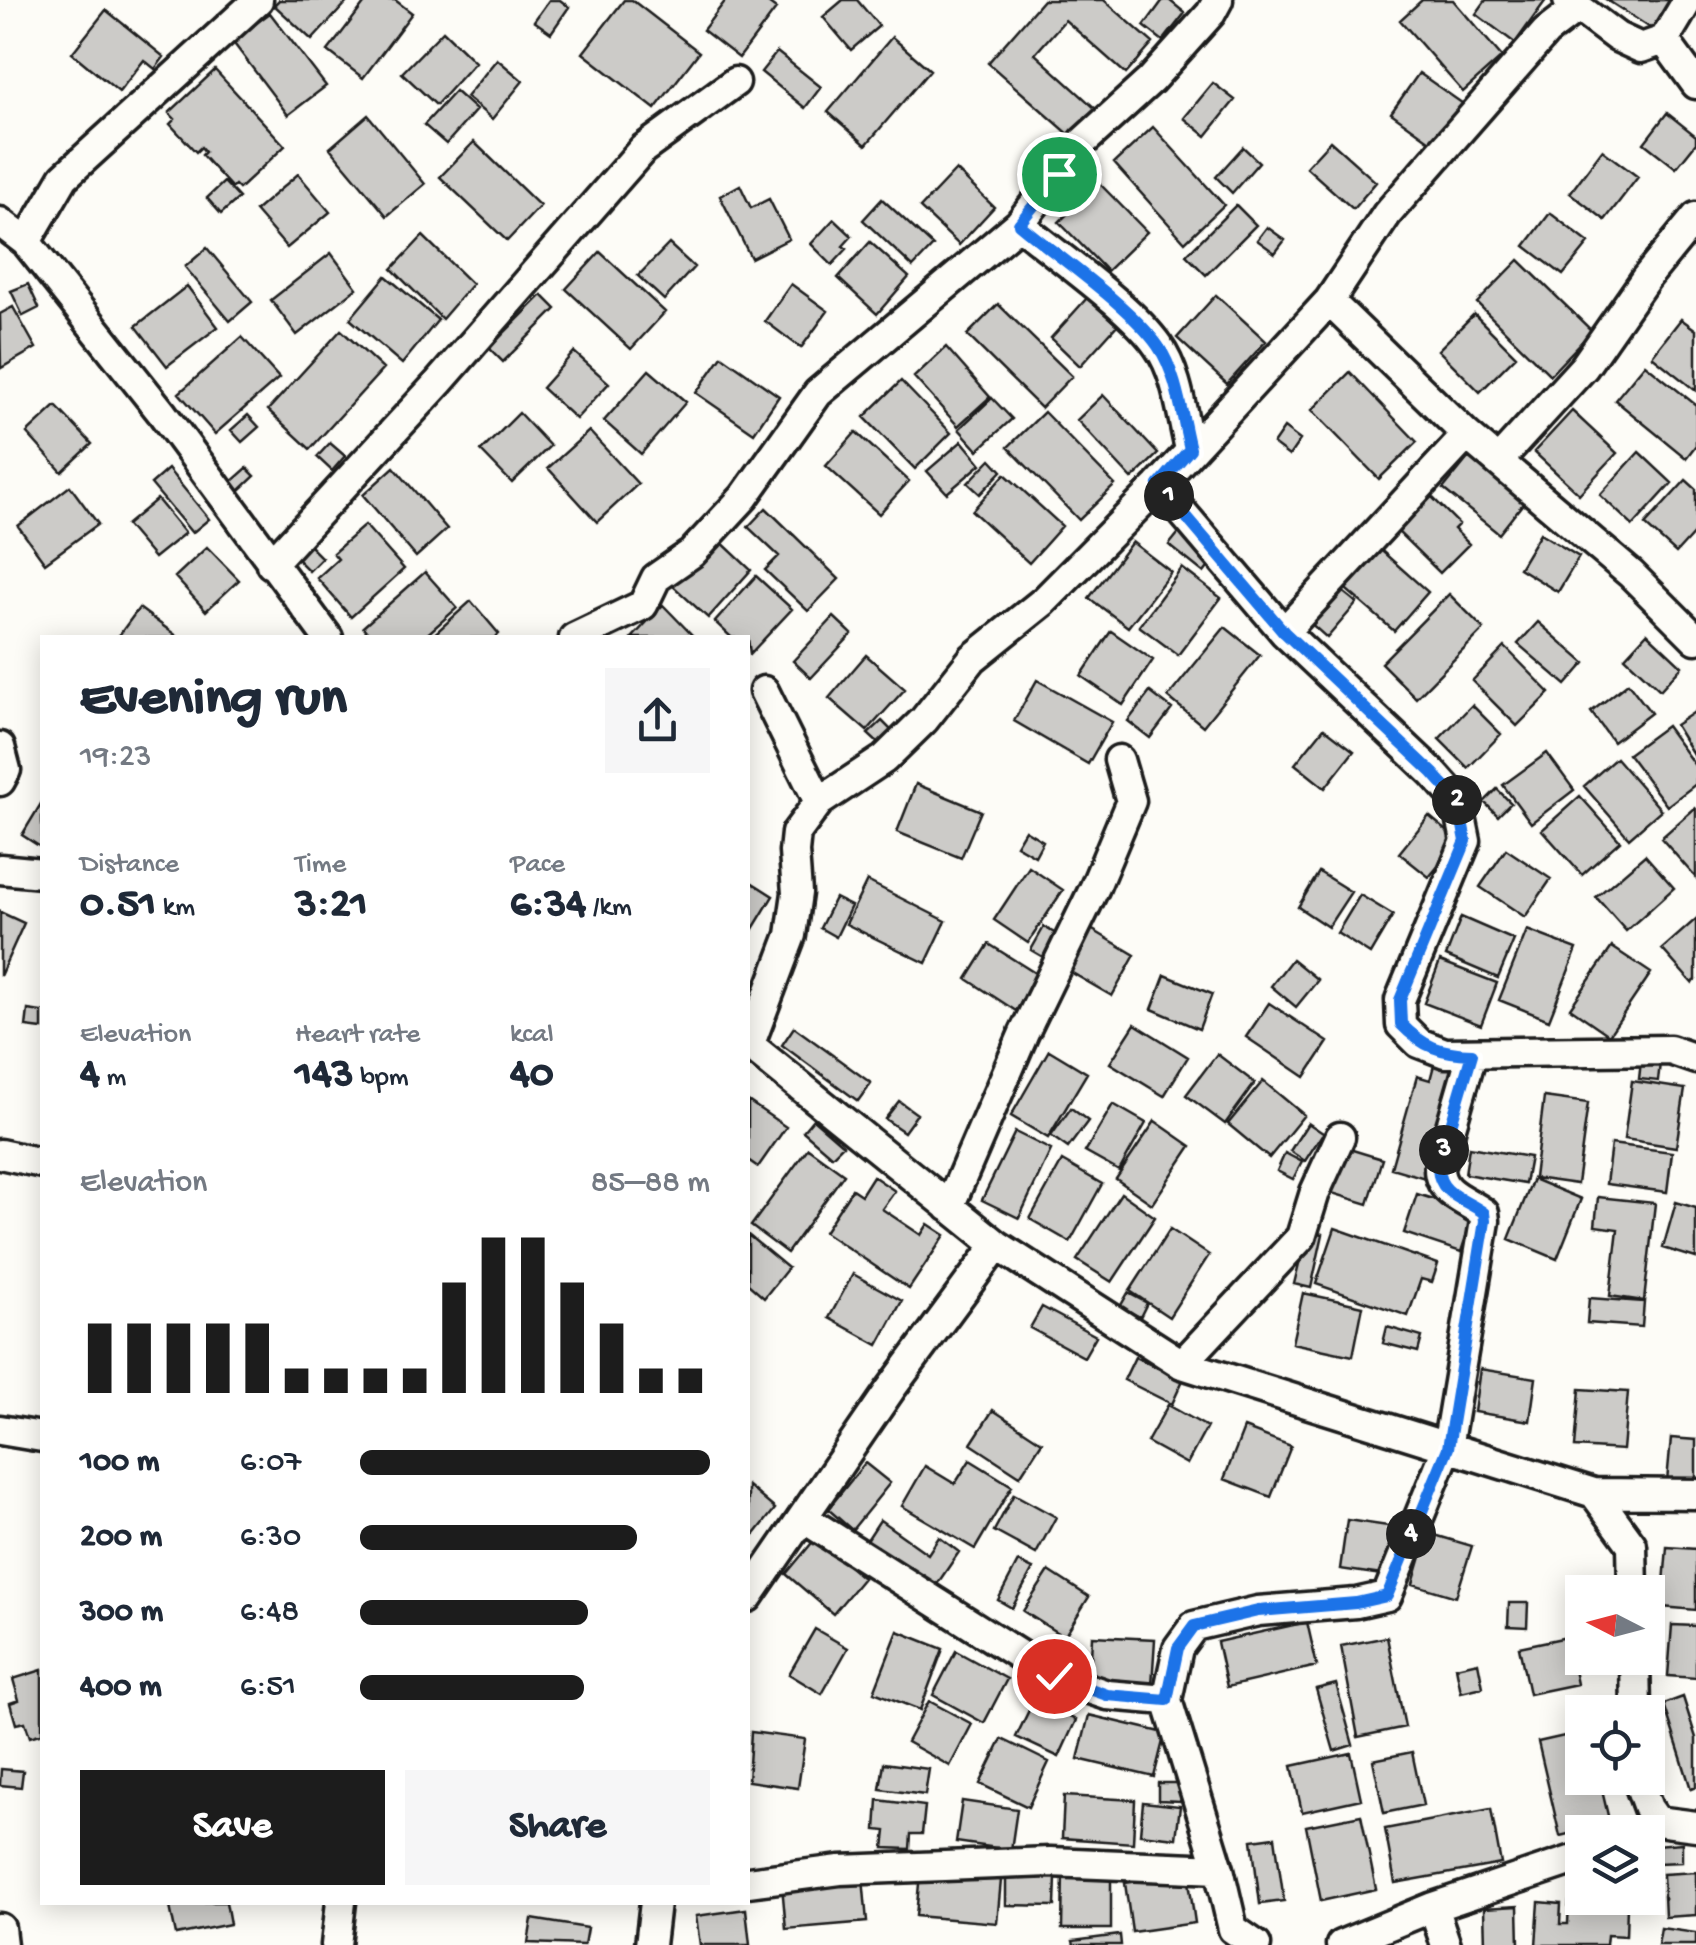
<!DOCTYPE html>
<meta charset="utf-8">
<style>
:root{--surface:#fff;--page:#f6f6f7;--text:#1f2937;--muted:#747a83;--accent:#1c1c1c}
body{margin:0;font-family:"Gochi Hand",sans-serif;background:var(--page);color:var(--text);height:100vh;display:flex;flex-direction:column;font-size:38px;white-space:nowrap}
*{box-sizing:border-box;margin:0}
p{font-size:32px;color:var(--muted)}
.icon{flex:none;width:55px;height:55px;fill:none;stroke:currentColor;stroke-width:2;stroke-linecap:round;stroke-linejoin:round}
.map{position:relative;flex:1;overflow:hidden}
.drawer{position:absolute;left:40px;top:635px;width:710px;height:1270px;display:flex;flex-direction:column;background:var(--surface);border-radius:0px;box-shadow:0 5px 25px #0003}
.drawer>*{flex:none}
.needle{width:65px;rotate:276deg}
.controls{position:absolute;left:1565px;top:1575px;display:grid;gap:20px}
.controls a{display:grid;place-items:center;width:100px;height:100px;border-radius:0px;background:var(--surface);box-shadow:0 5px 25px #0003;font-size:50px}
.pin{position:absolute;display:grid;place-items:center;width:85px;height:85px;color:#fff;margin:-42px;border:5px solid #fff;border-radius:50%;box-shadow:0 2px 10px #0007}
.km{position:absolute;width:50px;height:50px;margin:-25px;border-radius:50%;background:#222;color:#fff;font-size:28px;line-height:50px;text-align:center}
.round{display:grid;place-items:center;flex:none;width:105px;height:105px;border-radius:0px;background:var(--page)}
.headline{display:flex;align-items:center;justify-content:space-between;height:170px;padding:0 40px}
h1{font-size:55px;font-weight:800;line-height:75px}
.stats{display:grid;grid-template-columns:repeat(3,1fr);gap:15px;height:170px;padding:10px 40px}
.stats div{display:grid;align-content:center}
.stats b{font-size:42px;font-weight:800}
.stats small{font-size:28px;font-weight:400}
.stats p{font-size:28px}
.chart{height:280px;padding:20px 40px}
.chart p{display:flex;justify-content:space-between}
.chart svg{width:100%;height:180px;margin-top:10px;stroke:var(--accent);stroke-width:6}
.action{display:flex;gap:20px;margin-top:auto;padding:20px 40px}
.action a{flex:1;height:115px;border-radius:0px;background:var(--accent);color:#fff;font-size:40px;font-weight:800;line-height:115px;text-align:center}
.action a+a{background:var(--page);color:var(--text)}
ul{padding:0 40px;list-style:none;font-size:32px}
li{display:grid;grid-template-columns:160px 120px 1fr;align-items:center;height:75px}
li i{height:25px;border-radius:12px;background:var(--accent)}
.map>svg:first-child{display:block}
.building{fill:#cccbc8;stroke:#1c1c1c;stroke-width:2.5}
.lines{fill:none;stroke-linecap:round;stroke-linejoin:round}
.street-casing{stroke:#1c1c1c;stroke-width:35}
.street{stroke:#fdfcf7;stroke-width:28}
.route-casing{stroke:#fff;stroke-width:20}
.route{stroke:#1a73e8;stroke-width:12}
</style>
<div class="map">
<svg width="1696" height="1945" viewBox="0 0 1696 1945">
<rect width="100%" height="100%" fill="#fdfcf7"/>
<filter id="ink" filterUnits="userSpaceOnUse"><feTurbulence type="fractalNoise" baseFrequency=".01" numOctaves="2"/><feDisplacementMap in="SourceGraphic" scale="20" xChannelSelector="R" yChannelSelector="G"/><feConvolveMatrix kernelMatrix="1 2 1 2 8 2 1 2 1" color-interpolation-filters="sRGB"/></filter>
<g filter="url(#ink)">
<path class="building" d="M279 0H349L312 40 274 5Z
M367 0H395L412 13 363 78 328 51Z
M549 0H560L569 7 551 33 534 21Z
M624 0H632L699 52 655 109 583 53Z
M726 0H764L776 9 739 58 703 30Z
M843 0H857L879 26 851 50 823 17Z
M1043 0H1104L1153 43 1126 74 1065 20 1035 54 1096 109 1072 137 988 63Z
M1163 0H1169L1185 13 1163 41 1144 26Z
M1422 0H1453L1502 57 1463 92 1400 20Z
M1486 0H1546L1515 43 1476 14Z
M1607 0H1671L1652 29Z
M106 10 164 57 155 69 144 60 119 92 72 53Z
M270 13 326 86 288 115 232 41Z
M443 31 475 62 436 105 402 73Z
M892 37 930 70 866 145 828 112Z
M777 52 821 87 805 108 761 72Z
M497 59 523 81 492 119 466 97Z
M215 70 285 146 239 189 235 185 232 188 202 155 205 152 201 147 196 152 170 124 175 119 169 113Z
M1419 73 1469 108 1440 148 1391 113Z
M1213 83 1235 100 1206 136 1184 118Z
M455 91 476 110 446 144 424 125Z
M1667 113 1696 136V143L1676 168 1644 143Z
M368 115 425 184 387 216 330 148Z
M1153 127 1224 205 1185 242 1114 163Z
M1330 141 1376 182 1353 209 1306 167Z
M474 142 540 206 507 241 440 177Z
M1243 147 1259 162 1232 193 1216 177Z
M1602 150 1638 177 1605 220 1570 193Z
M956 170 994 207 959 245 920 208Z
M298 174 330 212 287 248 255 211Z
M224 182 239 198 221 214 207 198Z
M1099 183 1147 232 1107 271 1059 222Z
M740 185 751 208 769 199 789 239 751 258 720 196Z
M882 199 933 246 913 267 863 220Z
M1236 205 1256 225 1206 275 1186 255Z
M1550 213 1589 243 1563 275 1525 246Z
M834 219 852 236 843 246 847 249 832 265 811 244Z
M1267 227 1285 240 1275 253 1257 240Z
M423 236 472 284 442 319 392 269Z
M870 242 909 277 877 314 838 278Z
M669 244 694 267 664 300 638 276Z
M207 248 252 302 230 321 185 267Z
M600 252 665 312 631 349 566 289Z
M331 253 357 288 297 335 271 300Z
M1519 260 1592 331 1550 375 1477 303Z
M386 276 438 320 402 364 350 319Z
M28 284 39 308 23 316 11 291Z
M791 284 828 311 801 348 765 321Z
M187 286 218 327 167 366 136 326Z
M542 295 556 309 503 362 489 348Z
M1216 295 1266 341 1227 384 1177 338Z
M1087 298 1117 325 1080 366 1051 338Z
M998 304 1072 376 1041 408 967 335Z
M13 307 36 348 1 368 0 314Z
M1474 314 1516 356 1480 392 1438 350Z
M1681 319 1696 330V391L1652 356Z
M341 330 383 369 310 449 268 410Z
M242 337 279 378 215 434 179 393Z
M946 347 990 397 958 426 914 377Z
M574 352 609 383 576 419 542 388Z
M722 356 779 396 754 433 696 393Z
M1645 364 1696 405V445L1686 458 1615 400Z
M649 370 686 402 641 454 604 421Z
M1350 372 1417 442 1379 479 1312 410Z
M901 381 951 433 915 469 864 417Z
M1103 395 1158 454 1132 479 1077 420Z
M992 398 1012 419 978 450 959 429Z
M56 406 92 444 62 472 27 433Z
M1572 411 1617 453 1579 494 1534 452Z
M1044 412 1115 485 1079 520 1008 447Z
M519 413 550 446 512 483 481 451Z
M248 415 259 427 242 442 231 430Z
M1284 428 1300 440 1289 456 1273 444Z
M589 431 638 484 597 522 548 468Z
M856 432 909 481 879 514 826 466Z
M962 441 981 464 947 493 927 471Z
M330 443 345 456 332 471 317 457Z
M1639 452 1672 483 1633 526 1600 495Z
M1469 457 1525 501 1499 534 1443 489Z
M991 459 1002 471 980 494 968 483Z
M394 467 447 529 416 557 363 495Z
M247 468 255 476 239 491 231 482Z
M168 469 209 519 192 533 151 484Z
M1005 474 1062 526 1029 563 972 511Z
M1686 480 1696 489V531L1676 553 1645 525Z
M70 486 98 524 45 563 18 526Z
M1428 493 1459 524 1454 529 1469 544 1440 573 1394 528Z
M157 499 185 533 154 558 126 525Z
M766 508 839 579 808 611 765 570 779 556 748 527Z
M365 525 404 569 351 617 317 578 338 559 333 553Z
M1182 529 1217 556 1204 573 1169 545Z
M1540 533 1579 557 1558 592 1519 568Z
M717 538 751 570 708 618 673 586Z
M303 539 322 558 309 571 290 552Z
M1132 542 1171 572 1128 627 1089 598Z
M1375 545 1428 592 1394 631 1340 584Z
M207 547 239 580 206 611 175 577Z
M1182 568 1221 598 1178 655 1139 626Z
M425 572 457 608 423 638H372L363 627Z
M756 576 792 609 750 654 748 638H732L715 622Z
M1337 587 1357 603 1327 638 1308 621Z
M1449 594 1484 629 1416 698 1381 663Z
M471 601 499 634 495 638H430Z
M663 605 695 638H632Z
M139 608 178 637V638H117Z
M834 617 852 634 811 678 793 661Z
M1538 622 1585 663 1566 685 1518 644Z
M1225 627 1260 655 1203 726 1168 697Z
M1111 631 1153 660 1123 705 1081 676Z
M1647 633 1682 666 1660 690 1625 657Z
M1505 647 1550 693 1517 726 1472 681Z
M866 655 905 689 867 731 829 698Z
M1037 680 1112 722 1088 764 1014 721Z
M1628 683 1651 713 1613 742 1591 712Z
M1150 692 1172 709 1150 738 1128 721Z
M1472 705 1501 734 1468 768 1439 739Z
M1696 711V759L1675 725Z
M882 721 893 732 880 745 868 734Z
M1666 726 1696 767V784L1667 806 1628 754Z
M1324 728 1354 751 1325 788 1295 764Z
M1547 753 1574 790 1531 823 1503 785Z
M1616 758 1661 810 1629 838 1584 786Z
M916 784 981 811 961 858 897 832Z
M1497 789 1511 803 1498 816 1484 802Z
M1580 796 1620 841 1582 875 1542 830Z
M42 802V848L22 835Z
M1695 808 1696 809V878L1661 838Z
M1429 816 1459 841 1429 877 1399 853Z
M1025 830 1043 841 1035 856 1016 845Z
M1506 849 1551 879 1525 917 1480 887Z
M1645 855 1674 888 1626 931 1596 897Z
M1029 867 1063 890 1028 943 994 920Z
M1319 872 1351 892 1328 927 1298 907Z
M748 880 773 896 748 937Z
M867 881 946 921 926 963 846 924Z
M1360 895 1393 915 1370 954 1337 933Z
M835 898 851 906 836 937 820 928Z
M0 912 24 923 0 976Z
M1461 917 1514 940 1498 978 1446 956Z
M1696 919V980L1692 983 1662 949Z
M1086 926 1135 955 1112 996 1062 967Z
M1044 927 1056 934 1043 957 1031 950Z
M1527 930 1577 949 1549 1020 1499 1000Z
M989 944 1038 975 1016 1011 967 979Z
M1612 947 1651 973 1609 1035 1570 1008Z
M1292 959 1318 980 1296 1007 1271 986Z
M1440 961 1497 983 1481 1025 1424 1003Z
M1165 975 1212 994 1199 1029 1152 1009Z
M1269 1003 1328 1042 1305 1077 1246 1037Z
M28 1010 42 1012V1029L26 1027Z
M1135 1024 1188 1057 1164 1096 1110 1063Z
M794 1027 871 1083 858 1101 782 1045Z
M1049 1050 1087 1073 1048 1138 1011 1116Z
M1217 1054 1255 1083 1225 1124 1186 1095Z
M1437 1054 1459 1060 1425 1178 1391 1168 1417 1076 1430 1080Z
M1641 1061 1660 1063 1658 1081 1639 1079Z
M1263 1081 1304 1115 1269 1158 1228 1124Z
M1632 1081 1685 1089 1676 1147 1624 1139Z
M1544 1097 1588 1103 1577 1184 1534 1178Z
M748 1101 786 1127 758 1167 748 1160Z
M899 1101 917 1114 904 1132 885 1119Z
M1113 1104 1146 1123 1119 1171 1085 1152Z
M1071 1108 1088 1121 1068 1148 1051 1136Z
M813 1119 843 1145 832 1156 803 1131Z
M1155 1121 1191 1146 1152 1204 1116 1179Z
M1308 1123 1323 1133 1305 1161 1290 1151Z
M1015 1132 1051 1150 1019 1218 982 1200Z
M1611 1144 1672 1152 1667 1192 1606 1184Z
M1469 1147 1530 1157 1525 1184 1465 1174Z
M808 1148 844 1174 787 1253 751 1226Z
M1346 1148 1382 1159 1368 1204 1332 1193Z
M1285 1153 1302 1162 1293 1179 1277 1171Z
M1062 1161 1102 1184 1070 1242 1030 1219Z
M873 1176 895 1191 882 1209 921 1235 928 1224 945 1235 909 1289 824 1232 852 1189 861 1195Z
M1533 1179 1581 1199 1557 1259 1509 1239Z
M1121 1193 1155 1217 1112 1282 1077 1260Z
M1417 1194 1474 1212 1461 1252 1404 1233Z
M1598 1197 1655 1203 1644 1301 1610 1296 1618 1229 1595 1226Z
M1676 1202 1696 1208V1258L1663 1248Z
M1335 1228 1438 1264 1432 1282 1421 1279 1408 1316 1316 1284Z
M1170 1229 1209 1255 1169 1317 1130 1291Z
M1307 1231 1323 1234 1311 1288 1294 1284Z
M748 1235 788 1268 764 1298 748 1284Z
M853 1274 902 1301 878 1345 829 1318Z
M1128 1293 1147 1303 1140 1317 1120 1307Z
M1303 1293 1363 1306 1353 1356 1292 1343Z
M1589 1298 1644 1302 1642 1327 1587 1323Z
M1042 1307 1096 1336 1084 1357 1030 1328Z
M1387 1327 1422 1337 1418 1352 1383 1343Z
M1135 1357 1183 1380 1172 1404 1124 1380Z
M1480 1369 1536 1378 1530 1421 1474 1412Z
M1580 1389 1628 1392 1623 1450 1575 1447Z
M1168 1405 1207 1427 1187 1464 1147 1442Z
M993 1410 1042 1442 1020 1476 971 1444Z
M1244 1428 1291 1446 1271 1497 1224 1479Z
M1671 1438 1696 1440V1483L1667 1481Z
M970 1460 1012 1486 975 1549 902 1506 925 1466 955 1484Z
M865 1463 890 1483 852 1530 828 1509Z
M748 1486 775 1509 748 1543Z
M1014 1494 1056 1517 1036 1554 994 1531Z
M880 1520 928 1554 939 1537 959 1552 931 1593 863 1546Z
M1347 1520 1395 1527 1389 1576 1340 1569Z
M1428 1533 1472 1546 1456 1597 1413 1584Z
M816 1538 863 1578 833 1614 786 1574Z
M1667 1547 1696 1549V1610L1662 1607Z
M1018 1562 1033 1569 1012 1608 998 1600Z
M1049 1571 1089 1597 1064 1637 1023 1611Z
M1509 1603H1528L1527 1627 1508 1626Z
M1307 1622 1317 1666 1227 1687 1217 1642Z
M1672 1625 1696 1626V1678L1668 1676Z
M815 1629 848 1648 822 1694 789 1674Z
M898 1631 943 1649 920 1710 874 1692Z
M1092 1636 1155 1639 1152 1685 1090 1682Z
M1387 1637 1405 1727 1358 1737 1341 1646Z
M1567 1637 1577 1684 1529 1694 1519 1647Z
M956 1651 1007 1679 984 1723 933 1695Z
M1478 1662 1483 1687 1461 1692 1456 1667Z
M42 1670V1733L30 1737 25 1722 16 1724 10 1703 19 1700 13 1679Z
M1336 1684 1353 1745 1334 1751 1316 1689Z
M1683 1697 1696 1738V1787L1691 1789 1664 1704Z
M1034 1700 1076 1720 1059 1757 1016 1737Z
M929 1701 972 1724 950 1766 907 1742Z
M1089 1715 1165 1733 1154 1777 1078 1759Z
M751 1732 805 1739 798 1788 748 1781Z
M1582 1732V1778H1599L1610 1824 1560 1836 1538 1742Z
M1002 1739 1049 1762 1028 1807 980 1784Z
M1412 1752 1423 1805 1384 1813 1373 1760Z
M1351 1753 1361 1799 1302 1812 1292 1766Z
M884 1763 929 1769 925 1795 880 1789Z
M1 1769 23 1771 21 1787 0 1785Z
M1158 1783H1181V1801L1158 1800Z
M1064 1796 1135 1800 1133 1843 1062 1838Z
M878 1800 925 1806 922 1834H911L910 1849 884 1848 886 1831 876 1830Z
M962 1801 1017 1809 1011 1850 956 1842Z
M1143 1802 1180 1806 1176 1838 1140 1834Z
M1491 1809 1501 1864 1395 1883 1385 1829Z
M1361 1815 1376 1889 1321 1901 1306 1826Z
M1275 1837 1284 1901 1260 1904 1252 1840Z
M1682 1843V1862L1657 1863 1655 1845Z
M1063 1871H1111V1929H1062Z
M1696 1872V1915L1665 1917 1663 1874Z
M920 1873 1001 1880 997 1923 916 1916Z
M1188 1874 1195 1923 1132 1932 1125 1883Z
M1006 1876 1056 1877 1055 1906 1006 1905Z
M863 1878 867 1922 786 1929 782 1885Z
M169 1902H226L230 1924 176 1935Z
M1539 1902 1561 1904 1560 1924H1568L1569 1902 1627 1905 1626 1936 1607 1935 1606 1945H1536Z
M1518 1906 1519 1945H1485L1484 1908Z
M746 1909 750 1945H700L696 1916Z
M532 1919 587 1928 584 1945 528 1943Z
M1661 1928 1696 1933V1945H1658Z
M1120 1935 1121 1945H1074L1073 1941Z"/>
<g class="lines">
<defs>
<path id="street" d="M1568 0 1617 37 1641 48 1664 40 1688 0
M1664 40 1696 84
M0 222 26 242 162 413 328 638
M1019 224C1058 257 1130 306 1158 346 1178 373 1182 417 1190 449
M26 242 64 177 258 0
M1329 301 1467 435 1631 574 1696 639
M1499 460 1584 367 1646 278 1696 217
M1159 485 1284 632 1433 773 1458 801 1466 841 1400 1000 1401 1025 1419 1043 1445 1053 1670 1050 1696 1059
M271 564 439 382 643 149 735 82
M1284 632 1467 435
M574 638 643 605 656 578 692 553 744 497 818 393 1019 224 1084 141 1151 80 1211 13 1218 0
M764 691 819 802
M0 747 6 770 0 781
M0 869 42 873
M748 1044 997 1245 1182 1364 1594 1493 1632 1545 1633 1592
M749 1046 791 935 797 893 794 852 796 833 819 802 884 759 924 720 973 658 1044 601 1159 485 1329 301 1387 214 1546 32 1576 9
M0 1154 42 1163
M949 1207 1024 1033 1095 887 1131 801 1119 760
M1182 1364 1301 1237 1315 1192 1340 1137
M0 1430 42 1437
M1594 1493 1696 1494
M803 1518 1054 1677 1107 1695 1167 1700
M748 1597 890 1390 997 1245
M1635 1658 1636 1712
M1637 1778 1648 1808 1657 1821 1696 1826
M748 1882 840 1870 1050 1862 1219 1869
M1433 1907 1446 1945
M0 1928 2 1945
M336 1945 341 1902
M650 1945 655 1902
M1256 1945 1233 1929 1219 1869 1167 1700 1178 1648 1194 1626 1258 1611 1356 1603 1387 1596 1447 1448 1485 1221 1484 1213C1465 1199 1439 1194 1439 1168L1472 1054
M1341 1945 1433 1907 1582 1857"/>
</defs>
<use href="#street" class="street-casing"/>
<use href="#street" class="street"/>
</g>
</g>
<g class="lines" filter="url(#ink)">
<defs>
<path id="route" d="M1054 1676 1107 1695 1167 1700 1178 1648 1194 1626 1258 1611 1356 1603 1387 1596 1448 1448 1485 1221 1484 1213C1465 1199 1439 1195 1438 1168L1472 1054C1441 1053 1423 1047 1401 1024L1400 1000 1466 841 1458 801 1433 773 1284 632 1159 485 1190 449C1182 417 1177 373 1158 346 1130 306 1058 257 1019 224L1059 174"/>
</defs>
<use href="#route" class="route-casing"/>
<use href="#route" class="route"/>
</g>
</svg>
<div class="controls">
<a><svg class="needle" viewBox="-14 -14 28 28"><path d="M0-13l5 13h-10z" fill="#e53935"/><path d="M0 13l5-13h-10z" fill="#747a83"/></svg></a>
<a><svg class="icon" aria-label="locate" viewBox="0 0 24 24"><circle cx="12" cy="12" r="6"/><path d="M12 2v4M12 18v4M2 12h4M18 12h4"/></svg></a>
<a><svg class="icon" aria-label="layers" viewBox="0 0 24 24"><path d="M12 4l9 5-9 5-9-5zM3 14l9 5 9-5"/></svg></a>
</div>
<div class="pin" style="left:1059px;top:174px;background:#1e9e55"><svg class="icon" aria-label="arrive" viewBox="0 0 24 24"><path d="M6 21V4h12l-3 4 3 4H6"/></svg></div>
<div class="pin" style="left:1054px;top:1676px;background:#d93025"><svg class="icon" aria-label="check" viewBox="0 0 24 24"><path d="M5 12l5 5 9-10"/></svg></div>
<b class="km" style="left:1169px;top:496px">1</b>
<b class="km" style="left:1457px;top:800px">2</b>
<b class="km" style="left:1444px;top:1150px">3</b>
<b class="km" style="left:1411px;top:1534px">4</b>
<section class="drawer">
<div class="headline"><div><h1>Evening run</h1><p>19:23</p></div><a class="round"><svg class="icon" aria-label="share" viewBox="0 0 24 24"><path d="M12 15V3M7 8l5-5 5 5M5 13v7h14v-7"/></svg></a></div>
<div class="stats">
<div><p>Distance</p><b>0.51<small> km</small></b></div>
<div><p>Time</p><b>3:21</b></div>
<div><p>Pace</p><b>6:34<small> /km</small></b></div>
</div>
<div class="stats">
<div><p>Elevation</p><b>4<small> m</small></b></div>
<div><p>Heart rate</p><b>143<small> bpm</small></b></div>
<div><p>kcal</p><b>40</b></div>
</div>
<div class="chart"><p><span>Elevation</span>85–88 m</p>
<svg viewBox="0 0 160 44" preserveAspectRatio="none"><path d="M5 44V27M15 44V27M25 44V27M35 44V27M45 44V27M55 44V38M65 44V38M75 44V38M85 44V38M95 44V17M105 44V6M115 44V6M125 44V17M135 44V27M145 44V38M155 44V38"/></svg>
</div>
<ul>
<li><b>100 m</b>6:07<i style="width:100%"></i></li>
<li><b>200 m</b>6:30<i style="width:79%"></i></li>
<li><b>300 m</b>6:48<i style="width:65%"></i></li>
<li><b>400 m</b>6:51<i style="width:64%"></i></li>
</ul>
<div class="action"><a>Save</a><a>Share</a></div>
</section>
</div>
